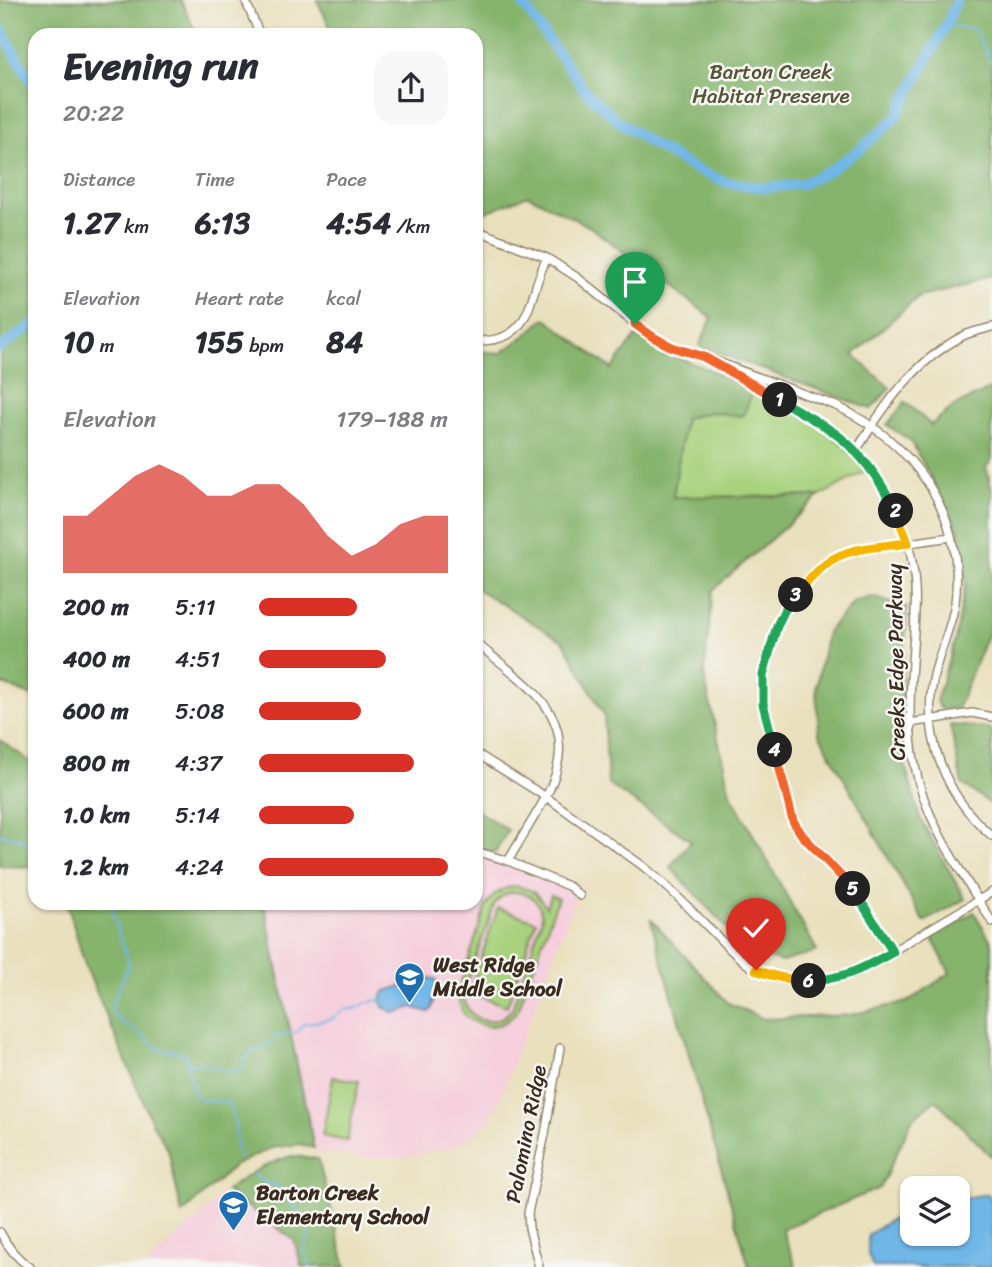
<!DOCTYPE html>
<meta charset="utf-8">
<style>
:root{--surface:#fff;--page:#f7f7f7;--text:#2b2b33;--muted:#7c7c81;--accent:#d93025}
body{margin:0;font-family:Sriracha,sans-serif;background:var(--page);color:var(--text);height:100vh;display:flex;flex-direction:column;font-size:26px;white-space:nowrap}
*{box-sizing:border-box;margin:0}
p{font-size:23px;color:var(--muted)}
.icon{flex:none;width:38px;height:38px;fill:none;stroke:currentColor;stroke-width:2;stroke-linecap:round;stroke-linejoin:round}
.map{position:relative;flex:1;overflow:hidden}
.drawer{position:absolute;left:28px;top:28px;width:455px;height:882px;display:flex;flex-direction:column;background:var(--surface);border-radius:21px;box-shadow:0 2px 5px #0004}
.drawer>*{flex:none}
.fabs{position:absolute;left:900px;top:1176px;display:grid;gap:14px}
.fabs a{display:grid;place-items:center;width:70px;height:70px;border-radius:14px;background:var(--surface);box-shadow:0 2px 5px #0004;font-size:35px}
.pin{position:absolute;display:grid;place-items:center;width:60px;height:60px;color:#fff;margin:-72px -30px;border-radius:50% 50% 50% 0;rotate:-45deg;box-shadow:0 0 7px #0007}
.pin .icon{rotate:45deg}
.km{position:absolute;width:35px;height:35px;margin:-18px;border-radius:50%;background:#222;color:#fff;font-size:19px;line-height:35px;text-align:center}
.round{display:grid;place-items:center;flex:none;width:74px;height:74px;border-radius:21px;background:var(--page)}
.summary{display:flex;align-items:center;justify-content:space-between;height:119px;padding:0 35px}
h1{font-size:38px;font-weight:700;line-height:52px}
.stats{display:grid;grid-template-columns:repeat(3,1fr);gap:10px;height:119px;padding:7px 35px}
.stats div{display:grid;align-content:center}
.stats b{font-size:30px;font-weight:700}
.stats small{font-size:19px;font-weight:400}
.stats p{font-size:19px}
.chart{height:196px;padding:14px 35px}
.chart p{display:flex;justify-content:space-between}
.chart svg{width:100%;height:126px;margin-top:7px;fill:var(--accent);opacity:.7}
ul{padding:0 35px;list-style:none;font-size:23px}
li{display:grid;grid-template-columns:112px 84px 1fr;align-items:center;height:52px}
li i{height:18px;border-radius:9px;background:var(--accent)}
.map>svg:first-child{display:block}
.built{fill:#f5cfdc}
.green{fill:#a8d27e;stroke:#727e4e;stroke-width:2;fill-rule:evenodd}
.forest{fill:#86b46d;stroke:#606f46;stroke-width:2}
.water{fill:#70b6e7;stroke:#567082;stroke-width:2}
.lines{fill:none;stroke-linecap:round;stroke-linejoin:round}
.stream{stroke:#70b6e7;stroke-width:2}
.river{stroke:#70b6e7;stroke-width:10}
.minor-casing{stroke:#92856e;stroke-width:10}
.minor{stroke:#fff;stroke-width:7}
.split-1-casing{stroke:#fff;stroke-width:14}
.split-2-casing{stroke:#fff;stroke-width:14}
.split-3-casing{stroke:#fff;stroke-width:14}
.split-4-casing{stroke:#fff;stroke-width:14}
.split-5-casing{stroke:#fff;stroke-width:14}
.split-6-casing{stroke:#fff;stroke-width:14}
.split-7-casing{stroke:#fff;stroke-width:14}
.split-1{stroke:#f0652b;stroke-width:9}
.split-2{stroke:#22a559;stroke-width:9}
.split-3{stroke:#f5b400;stroke-width:9}
.split-4{stroke:#22a559;stroke-width:9}
.split-5{stroke:#f0652b;stroke-width:9}
.split-6{stroke:#22a559;stroke-width:9}
.split-7{stroke:#f5b400;stroke-width:9}
.labels{text-anchor:middle;stroke-width:5;stroke-linejoin:round;paint-order:stroke}
.park-label{font-size:21px;fill:#565436;stroke:#f6f6f2}
.street-label{font-size:21px;fill:#3b2a1e;stroke:#f6f6f2}
.poi-label{font-size:21px;font-weight:bold;fill:#3b2a1e;stroke:#f6f6f2;text-anchor:start}
</style>
<div class="map">
<svg width="992" height="1267" viewBox="0 0 992 1267">
<rect width="100%" height="100%" fill="#f6f6f2"/>
<filter id="ink" filterUnits="userSpaceOnUse"><feTurbulence type="fractalNoise" baseFrequency=".0143" numOctaves="2"/><feDisplacementMap in="SourceGraphic" scale="14" xChannelSelector="R" yChannelSelector="G"/><feConvolveMatrix kernelMatrix="1 2 1 2 8 2 1 2 1" color-interpolation-filters="sRGB"/></filter>
<filter id="wash" filterUnits="userSpaceOnUse"><feTurbulence type="fractalNoise" baseFrequency=".00686" numOctaves="4" result="noise"/><feDisplacementMap in="SourceGraphic" scale="28" xChannelSelector="R" yChannelSelector="G"/><feGaussianBlur stdDeviation="1.57" result="paint"/><feColorMatrix in="noise" values="0 0 0 0 0 0 0 0 0 0 0 0 0 0 0 0 0 1.4 0 .05"/><feComposite in="paint" operator="in"/></filter>
<g filter="url(#wash)">
<rect width="100%" height="100%" fill="#e9e0bd"/>
<path class="built" d="M476 850 506 859 581 885 497 1106 489 1120 475 1135 455 1147 399 1158H375L314 1152 264 903H476Z
M226 1191 294 1240 302 1267H145Z"/>
<path class="green" d="M754 389C786 407 821 423 847 449 854 456 859 464 865 471L820 496 672 497 685 418 712 412 742 416Z
M513 886C531 888 536 892 546 907L551 895 558 898 519 1007C516 1011 513 1017 508 1020 490 1033 462 1024 459 1000 458 999 459 990 459 989L486 906C493 894 500 890 513 886ZM511 892C529 891 540 900 542 918L512 1009C493 1032 462 1020 464 990L495 903 502 896Z
M498 908 536 921 507 1006 469 993Z
M333 1077 359 1081 347 1141 322 1136Z"/>
<path class="forest" d="M0 0H181L197 35H35V697L0 683Z
M317 0H992V279L919 296 853 355 890 388 871 409 699 346 712 318 590 227 528 195 476 216V35H334Z
M545 318 612 369 636 336 663 352 713 371 753 391 743 416 712 412 685 418 673 497 820 496 713 590 704 676 730 793 817 951 782 962 748 951 670 867 691 841 608 784 604 715 564 642 476 588V351L501 353 526 335Z
M992 388V459L986 467 992 491V623L957 709H941L936 701 955 640 966 581 958 528 911 441 887 425 905 402 931 425 954 406Z
M872 597 907 608 901 718 905 765 920 818 965 899 924 922 819 734 816 688 827 632 854 602Z
M950 725 988 728 992 731V805L962 784Z
M0 740 35 765V867L0 866Z
M476 810 508 830 495 853 476 847Z
M67 903H264L314 1148 300 1144 271 1148 235 1165 182 1214 168 1149 153 1125 85 965Z
M974 912 992 943V1157L936 1100 913 1118 880 1188 782 1229 796 1267H749L650 918 728 1003 764 1019 850 1015 907 1002 950 973 932 938Z
M292 1156 318 1159 346 1267H302L294 1240 226 1191C247 1175 266 1163 292 1156Z"/>
<path class="water" d="M428 978 434 979 437 982 432 1008 429 1012 412 1007 395 1013 383 1007C381 1001 380 996 386 991Z
M988 1194 992 1201V1267H873L868 1254V1235L889 1221 912 1212V1234H957V1199Z"/>
<g class="lines">
<path class="stream" d="M946 25 974 29 992 62
M0 835C13 836 27 839 35 850
M111 903 115 921 129 964 112 1004 113 1013 119 1020 143 1036 157 1048 183 1053 187 1058 189 1075 196 1097 201 1100 228 1102 235 1121 236 1145 240 1160
M189 1064H203L234 1072 240 1070 249 1055 255 1050 266 1047 278 1036 297 1032 303 1024 331 1019 344 1010 358 1008 367 1002 382 1000
M254 1173 261 1181 279 1187 308 1227 309 1237C300 1251 307 1252 310 1267"/>
<path class="river" d="M520 0 586 92 618 121 655 146 693 168 725 182 765 188 802 184 830 170 859 150 895 119 946 25 957 0
M0 27 35 89
M0 348 35 323"/>
</g>
</g>
<g filter="url(#ink)">
<g class="lines">
<defs>
<path id="minor" d="M245 0 260 35
M476 230 547 258 578 278 635 324 653 337 672 347 704 357 834 405C913 441 966 514 955 603 951 628 940 650 934 675 921 736 945 796 992 836
M476 341C536 342 526 297 547 258
M723 368C746 381 769 394 792 407 807 416 823 424 837 435 891 477 919 545 915 613 913 664 905 716 915 766 926 824 962 872 992 922
M856 451C883 407 914 362 961 337 970 332 982 330 992 327
M476 643C531 688 586 718 546 797L476 753
M910 723 972 713 992 717
M476 851 508 861 570 887 580 896
M508 861 546 797C569 813 592 830 616 847 627 855 639 862 650 872 672 890 692 911 712 931 725 944 739 960 756 970 785 986 830 982 859 971L992 892
M893 952C878 929 865 903 848 882 830 861 808 844 793 821L763 704 762 691 763 675 770 652 777 626 784 611 814 574 828 561 844 554 860 550 951 537
M0 1232C7 1246 16 1258 30 1267
M539 1267 529 1228 528 1213 545 1134 560 1048"/>
</defs>
<use href="#minor" class="minor-casing"/>
<use href="#minor" class="minor"/>
</g>
</g>
<g class="lines" filter="url(#ink)">
<defs>
<path id="split-1" d="M635 324 653 337 672 347 704 357 780 400"/>
<path id="split-2" d="M780 400C798 411 818 421 836 434 863 454 881 481 896 511"/>
<path id="split-3" d="M796 595C806 584 815 572 827 563 849 546 883 547 908 543L896 511"/>
<path id="split-4" d="M775 750 763 704V675L777 626 784 611 796 595"/>
<path id="split-5" d="M775 750 793 821 802 835 853 889"/>
<path id="split-6" d="M809 981C847 978 860 970 893 952L853 889"/>
<path id="split-7" d="M756 970C773 977 790 980 809 981"/>
</defs>
<use href="#split-1" class="split-1-casing"/>
<use href="#split-2" class="split-2-casing"/>
<use href="#split-3" class="split-3-casing"/>
<use href="#split-4" class="split-4-casing"/>
<use href="#split-5" class="split-5-casing"/>
<use href="#split-6" class="split-6-casing"/>
<use href="#split-7" class="split-7-casing"/>
<use href="#split-1" class="split-1"/>
<use href="#split-2" class="split-2"/>
<use href="#split-3" class="split-3"/>
<use href="#split-4" class="split-4"/>
<use href="#split-5" class="split-5"/>
<use href="#split-6" class="split-6"/>
<use href="#split-7" class="split-7"/>
</g>
<defs>
<symbol id="school-pin" viewBox="-11 -11 22 30"><path d="M0 17L-7.5 6A9.5 9.5 0 1 1 7.5 6Z" fill="#1f6fb2" stroke="#f6f6f2"/><path d="M0-5L7-2L0 1L-7-2ZM-4 1L0 2.5L4 1V4Q0 6-4 4Z" fill="#fff"/></symbol>
</defs>
<g fill-rule="evenodd">
<use href="#school-pin" x="392" y="960" width="35" height="47"/>
<use href="#school-pin" x="216" y="1188" width="35" height="47"/>
</g>
<g class="labels">
<g class="park-label">
<text x="771" y="79">Barton Creek<tspan x="771" dy="24">Habitat Preserve</tspan></text>
</g>
<g class="street-label">
<text transform="translate(896 662) rotate(-91)" y="7">Creeks Edge Parkway</text>
<text transform="translate(526 1134) rotate(-79)" y="7">Palomino Ridge</text>
</g>
<g class="poi-label">
<text x="433" y="972">West Ridge<tspan x="433" dy="24">Middle School</tspan></text>
<text x="256" y="1200">Barton Creek<tspan x="256" dy="24">Elementary School</tspan></text>
</g>
</g>
</svg>
<div class="fabs">
<a><svg class="icon" aria-label="layers" viewBox="0 0 24 24"><path d="M12 4l9 5-9 5-9-5zM3 14l9 5 9-5"/></svg></a>
</div>
<div class="pin" style="left:635px;top:324px;background:#1e9e55"><svg class="icon" aria-label="arrive" viewBox="0 0 24 24"><path d="M6 21V4h12l-3 4 3 4H6"/></svg></div>
<div class="pin" style="left:756px;top:970px;background:#d93025"><svg class="icon" aria-label="check" viewBox="0 0 24 24"><path d="M5 12l5 5 9-10"/></svg></div>
<b class="km" style="left:780px;top:400px">1</b>
<b class="km" style="left:896px;top:511px">2</b>
<b class="km" style="left:796px;top:595px">3</b>
<b class="km" style="left:775px;top:750px">4</b>
<b class="km" style="left:853px;top:889px">5</b>
<b class="km" style="left:809px;top:981px">6</b>
<section class="drawer">
<div class="summary"><div><h1>Evening run</h1><p>20:22</p></div><a class="round"><svg class="icon" aria-label="share" viewBox="0 0 24 24"><path d="M12 15V3M7 8l5-5 5 5M5 13v7h14v-7"/></svg></a></div>
<div class="stats">
<div><p>Distance</p><b>1.27<small> km</small></b></div>
<div><p>Time</p><b>6:13</b></div>
<div><p>Pace</p><b>4:54<small> /km</small></b></div>
</div>
<div class="stats">
<div><p>Elevation</p><b>10<small> m</small></b></div>
<div><p>Heart rate</p><b>155<small> bpm</small></b></div>
<div><p>kcal</p><b>84</b></div>
</div>
<div class="chart"><p><span>Elevation</span>179–188 m</p>
<svg viewBox="0 0 160 44" preserveAspectRatio="none"><path d="M0 44V24L10 24L20 17L30 10L40 6L50 10L60 17L70 17L80 13L90 13L100 20L110 31L120 38L130 34L140 27L150 24L160 24V44z"/></svg>
</div>
<ul>
<li><b>200 m</b>5:11<i style="width:52%"></i></li>
<li><b>400 m</b>4:51<i style="width:67%"></i></li>
<li><b>600 m</b>5:08<i style="width:54%"></i></li>
<li><b>800 m</b>4:37<i style="width:82%"></i></li>
<li><b>1.0 km</b>5:14<i style="width:50%"></i></li>
<li><b>1.2 km</b>4:24<i style="width:100%"></i></li>
</ul>
</section>
</div>
